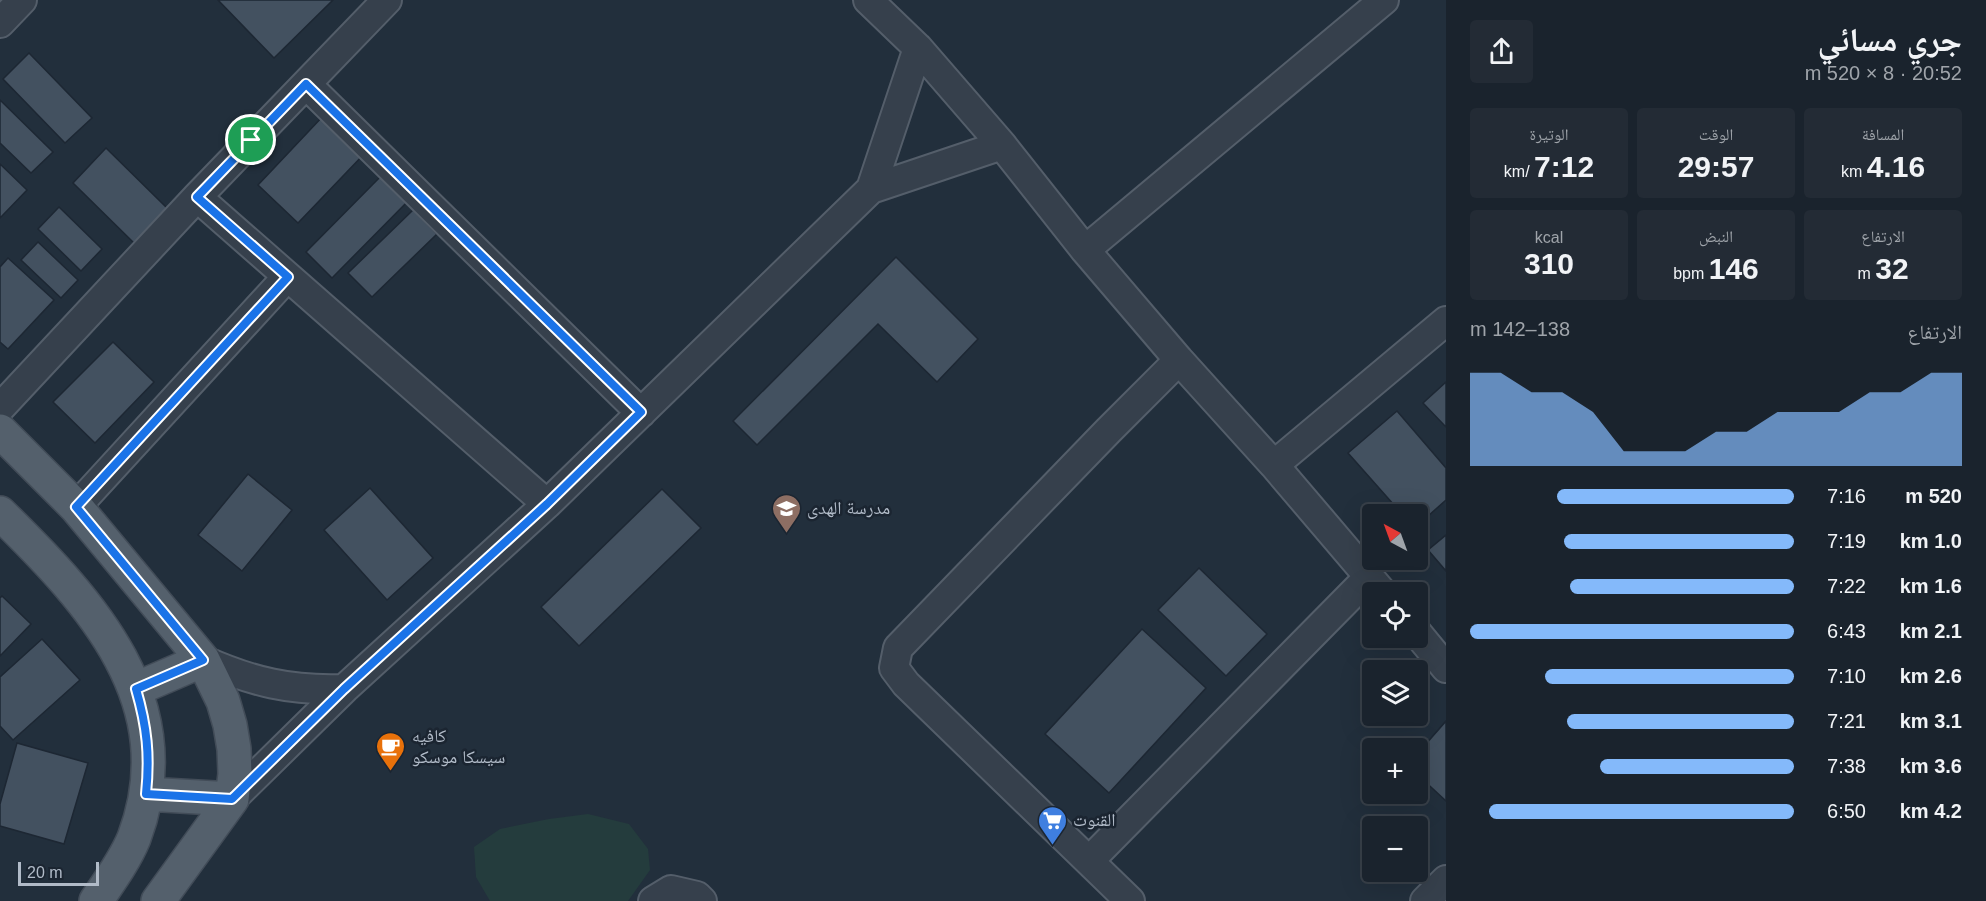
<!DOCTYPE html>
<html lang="ar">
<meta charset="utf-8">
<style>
:root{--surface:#1a232d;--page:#232b35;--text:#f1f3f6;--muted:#9fa4aa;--line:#384049;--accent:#84b9fa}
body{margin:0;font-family:Arial,"Noto Naskh Arabic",sans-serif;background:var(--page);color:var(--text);direction:rtl;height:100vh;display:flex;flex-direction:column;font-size:22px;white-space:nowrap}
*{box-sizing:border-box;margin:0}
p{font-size:20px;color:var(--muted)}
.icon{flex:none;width:33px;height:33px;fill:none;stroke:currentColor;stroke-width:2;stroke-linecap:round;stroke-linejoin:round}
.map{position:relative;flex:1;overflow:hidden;direction:ltr}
.details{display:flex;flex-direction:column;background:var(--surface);width:540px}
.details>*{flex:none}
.needle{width:39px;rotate:319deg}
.controls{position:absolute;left:1362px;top:504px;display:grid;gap:12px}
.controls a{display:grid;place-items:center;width:66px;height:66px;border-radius:6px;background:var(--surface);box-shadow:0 6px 24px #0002,0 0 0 2px var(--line);font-size:30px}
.scale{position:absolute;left:18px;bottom:15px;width:81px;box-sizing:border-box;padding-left:6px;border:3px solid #b1bbc8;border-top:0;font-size:16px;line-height:21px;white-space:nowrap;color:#b1bbc8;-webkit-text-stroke:4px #1b2531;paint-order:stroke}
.pin{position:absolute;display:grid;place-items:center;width:51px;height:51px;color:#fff;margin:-26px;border:3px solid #fff;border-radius:50%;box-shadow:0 2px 6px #0007}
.round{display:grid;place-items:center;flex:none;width:63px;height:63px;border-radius:6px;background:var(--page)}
.headline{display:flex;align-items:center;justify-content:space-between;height:102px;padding:0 24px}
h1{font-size:33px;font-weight:700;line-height:45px}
.metrics{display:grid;grid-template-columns:repeat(3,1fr);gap:9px;height:102px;padding:6px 24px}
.metrics div{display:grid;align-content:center;border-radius:6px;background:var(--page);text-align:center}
.metrics b{font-size:30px;font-weight:700}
.metrics small{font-size:16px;font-weight:400}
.metrics p{font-size:16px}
.chart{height:168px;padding:12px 24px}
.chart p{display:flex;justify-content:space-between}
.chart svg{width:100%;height:108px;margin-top:6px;fill:var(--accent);opacity:.7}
ul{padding:0 24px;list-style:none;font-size:20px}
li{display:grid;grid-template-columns:96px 72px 1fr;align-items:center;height:45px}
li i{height:15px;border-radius:8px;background:var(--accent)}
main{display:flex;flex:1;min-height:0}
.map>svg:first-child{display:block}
.green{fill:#243c3d}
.building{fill:#435160;stroke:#1d2733;stroke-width:1.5}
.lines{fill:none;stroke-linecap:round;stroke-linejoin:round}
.minor-casing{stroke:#545e6a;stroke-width:32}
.major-casing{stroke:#424c58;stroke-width:36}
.minor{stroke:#36404c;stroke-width:28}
.major{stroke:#54606c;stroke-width:33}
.route-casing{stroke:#fff;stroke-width:12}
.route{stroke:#1a73e8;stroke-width:8}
.labels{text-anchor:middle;stroke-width:5;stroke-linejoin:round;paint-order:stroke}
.poi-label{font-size:18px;fill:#b1bbc8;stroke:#1b2531;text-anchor:start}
</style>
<main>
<section class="details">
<div class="headline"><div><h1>جري مسائي</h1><p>20:52 · 8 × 520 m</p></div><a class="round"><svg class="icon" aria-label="share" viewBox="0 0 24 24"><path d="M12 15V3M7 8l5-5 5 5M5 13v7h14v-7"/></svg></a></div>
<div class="metrics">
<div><p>المسافة</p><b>4.16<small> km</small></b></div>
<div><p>الوقت</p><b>29:57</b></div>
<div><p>الوتيرة</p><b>7:12<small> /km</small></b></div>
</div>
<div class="metrics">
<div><p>الارتفاع</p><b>32<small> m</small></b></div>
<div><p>النبض</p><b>146<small> bpm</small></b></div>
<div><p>kcal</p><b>310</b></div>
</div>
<div class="chart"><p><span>الارتفاع</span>138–142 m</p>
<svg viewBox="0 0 160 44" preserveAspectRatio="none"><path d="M0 44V6L10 6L20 14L30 14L40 22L50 38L60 38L70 38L80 30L90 30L100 22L110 22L120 22L130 14L140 14L150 6L160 6V44z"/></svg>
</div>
<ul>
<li><b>520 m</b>7:16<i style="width:73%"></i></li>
<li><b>1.0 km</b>7:19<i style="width:71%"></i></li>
<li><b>1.6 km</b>7:22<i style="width:69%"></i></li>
<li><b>2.1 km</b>6:43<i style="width:100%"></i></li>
<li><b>2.6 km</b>7:10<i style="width:77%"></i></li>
<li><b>3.1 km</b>7:21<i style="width:70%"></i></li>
<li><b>3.6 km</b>7:38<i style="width:60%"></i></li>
<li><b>4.2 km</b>6:50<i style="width:94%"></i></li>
</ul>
</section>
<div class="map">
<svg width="1446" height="901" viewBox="0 0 1446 901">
<rect width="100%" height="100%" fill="#222f3c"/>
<path class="green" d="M588 814 629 824 648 849 650 870 628 901H490L476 877 474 847 500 829 549 819Z"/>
<path class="building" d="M218 0H333L274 58Z
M29 53 92 118 65 143 3 79Z
M0 100 53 152 31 173 0 143Z
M325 114 365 153 298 223 258 185Z
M106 148 168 209 134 243 73 183Z
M0 164 27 190 0 218Z
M385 172 411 198 332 278 306 252Z
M59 207 102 249 81 271 38 229Z
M413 210 437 234 372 297 348 273Z
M38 242 78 280 61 298 21 260Z
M896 257 978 339 937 382 878 324 757 445 733 421Z
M8 258 54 300 8 349 0 342V267Z
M113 342 154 382 95 443 53 402Z
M1446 382V427L1423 403Z
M1397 411 1446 468V500L1418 525V514H1402L1348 453Z
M248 474 292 510 242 571 198 535Z
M370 488 433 558 387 600 324 530Z
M662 489 701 528 579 646 541 607Z
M1446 535V571L1428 550Z
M1199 568 1267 634 1226 676 1158 610Z
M2 596 31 624 0 656V598Z
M1142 629 1206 688 1109 793 1045 734Z
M42 639 80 680 13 740 0 726V677Z
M1446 721V801L1418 775V753Z
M17 743 88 763 64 844 0 826V804Z"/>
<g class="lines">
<defs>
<path id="minor" d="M868 0 918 48 1002 145 1085 250 1179 360 1274 465 1382 592
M0 23 22 0
M306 84 641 413
M871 189 918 48
M197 197 547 504
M1085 250 1384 0
M0 408 197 197 387 0
M1274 465 1446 321
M76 507 287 277
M1418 634 1446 668
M203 660C252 682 291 691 344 689
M232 799 344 689 547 504 871 189 1002 145
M1089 861 1369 577
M653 901 671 890 697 896 702 901
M1130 901 906 684 894 668 898 648 1108 431 1179 360
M1425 901 1446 880"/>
<path id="major" d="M0 431 76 507 203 660 223 701 230 725 234 749 235 774 232 799 158 901
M0 513C91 602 185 702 134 838 125 860 109 882 96 901
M136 689 203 660
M146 794 232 799"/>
</defs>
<use href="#minor" class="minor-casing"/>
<use href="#major" class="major-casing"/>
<use href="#minor" class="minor"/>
<use href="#major" class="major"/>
</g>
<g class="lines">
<defs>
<path id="route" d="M306 84 641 412 547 504 344 689 232 799 146 794C150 755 147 727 136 689L203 660 76 507 288 277 197 197Z"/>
</defs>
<use href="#route" class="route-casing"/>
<use href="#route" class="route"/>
</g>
<defs>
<symbol id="school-pin" viewBox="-11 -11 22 30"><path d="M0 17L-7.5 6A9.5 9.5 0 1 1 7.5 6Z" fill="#8d6e63" stroke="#1b2531"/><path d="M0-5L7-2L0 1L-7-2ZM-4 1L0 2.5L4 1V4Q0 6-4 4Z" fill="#fff"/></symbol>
<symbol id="cafe-pin" viewBox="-11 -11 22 30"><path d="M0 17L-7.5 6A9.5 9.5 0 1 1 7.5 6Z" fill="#e8710a" stroke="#1b2531"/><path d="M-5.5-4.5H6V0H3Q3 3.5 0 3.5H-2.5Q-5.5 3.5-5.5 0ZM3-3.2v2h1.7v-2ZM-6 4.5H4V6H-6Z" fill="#fff"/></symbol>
<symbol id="supermarket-pin" viewBox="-11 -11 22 30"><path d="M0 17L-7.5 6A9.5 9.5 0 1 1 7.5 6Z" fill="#3f7fe0" stroke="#1b2531"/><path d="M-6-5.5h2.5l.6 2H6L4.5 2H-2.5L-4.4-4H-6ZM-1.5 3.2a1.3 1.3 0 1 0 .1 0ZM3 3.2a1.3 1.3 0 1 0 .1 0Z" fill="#fff"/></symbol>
</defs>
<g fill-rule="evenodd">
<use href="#school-pin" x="770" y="492" width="33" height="45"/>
<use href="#cafe-pin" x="374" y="730" width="33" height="45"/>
<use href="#supermarket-pin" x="1036" y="804" width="33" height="45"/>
</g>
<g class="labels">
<g class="poi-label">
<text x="807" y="514">مدرسة الهدى</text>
<text x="412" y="742">كافيه<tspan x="412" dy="21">سيسكا موسكو</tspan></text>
<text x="1073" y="826">القنوت</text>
</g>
</g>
</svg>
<div class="controls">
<a><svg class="needle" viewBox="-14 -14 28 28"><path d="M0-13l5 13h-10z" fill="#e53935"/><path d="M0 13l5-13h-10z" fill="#9fa4aa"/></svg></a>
<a><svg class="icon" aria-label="locate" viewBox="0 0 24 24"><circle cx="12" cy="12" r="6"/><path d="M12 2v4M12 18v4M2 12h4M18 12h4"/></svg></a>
<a><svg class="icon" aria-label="layers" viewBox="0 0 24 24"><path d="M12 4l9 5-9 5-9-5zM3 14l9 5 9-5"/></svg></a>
<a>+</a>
<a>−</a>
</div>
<div class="scale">20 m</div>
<div class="pin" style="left:251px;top:140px;background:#1e9e55"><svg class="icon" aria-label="arrive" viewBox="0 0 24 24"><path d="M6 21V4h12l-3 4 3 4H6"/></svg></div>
</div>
</main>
